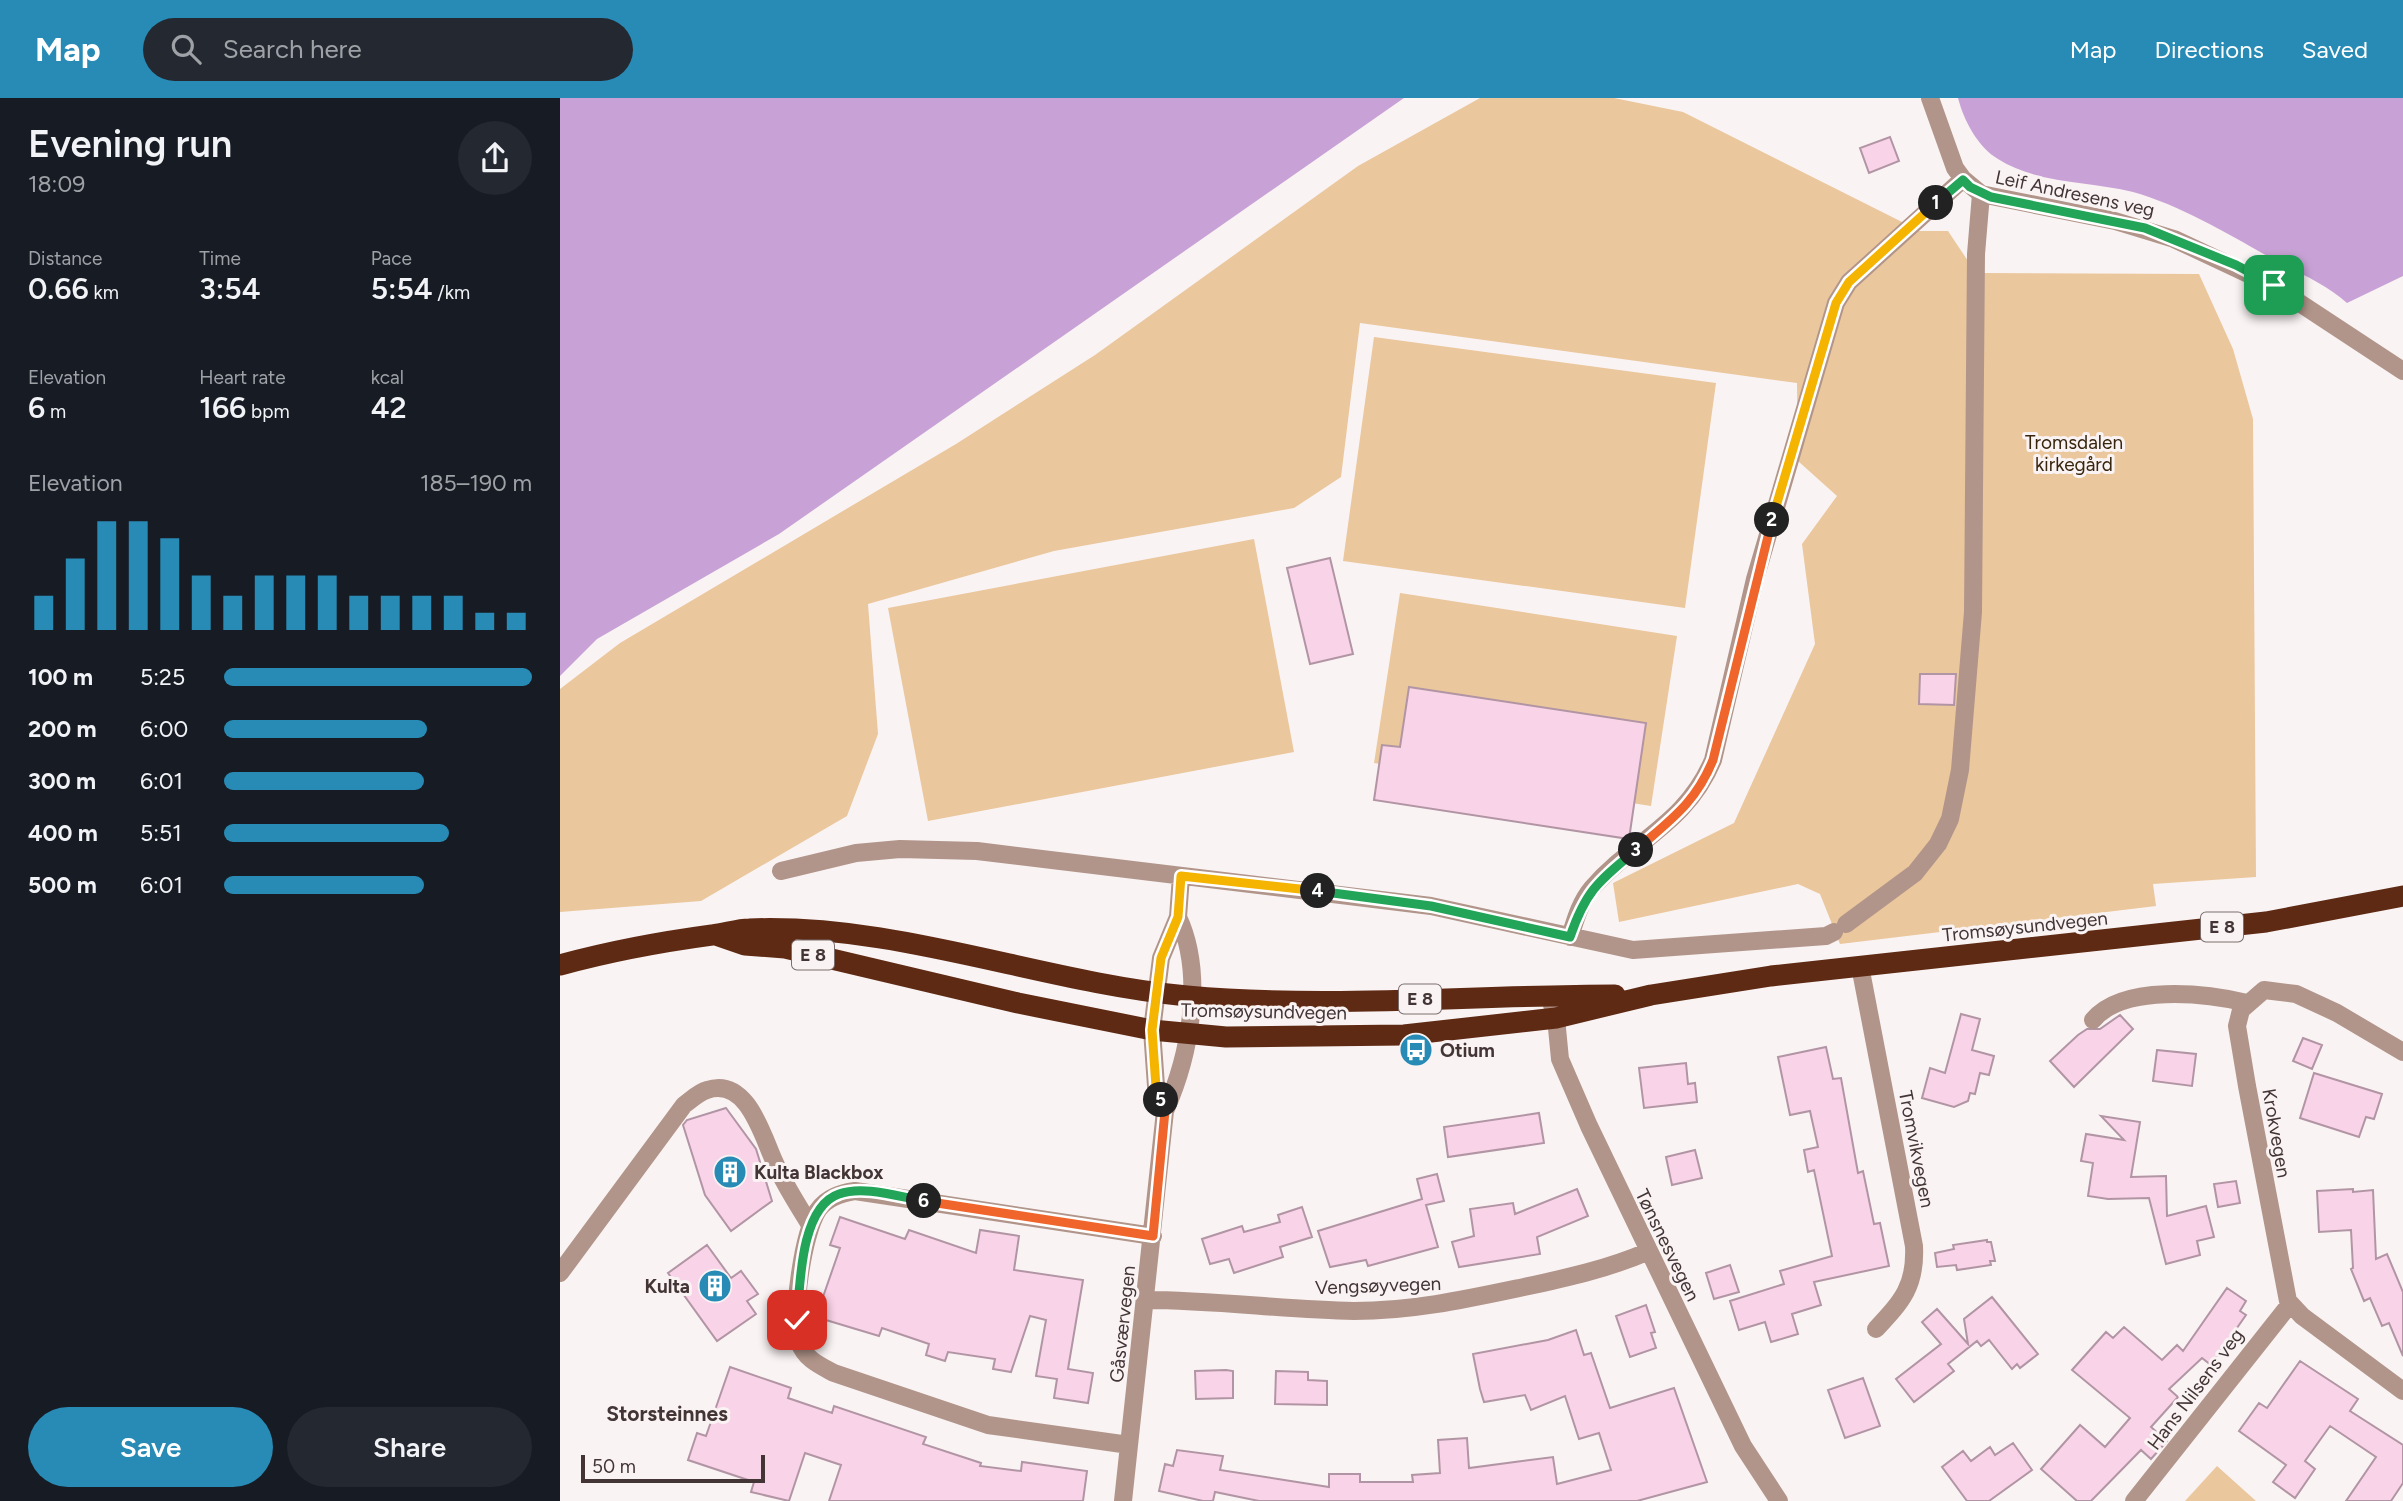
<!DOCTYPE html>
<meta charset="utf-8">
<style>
:root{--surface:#171b24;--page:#242831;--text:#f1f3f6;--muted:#9ea1a6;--accent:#288bb5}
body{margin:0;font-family:Figtree,sans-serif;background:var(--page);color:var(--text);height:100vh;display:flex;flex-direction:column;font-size:26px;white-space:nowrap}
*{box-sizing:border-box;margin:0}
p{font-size:23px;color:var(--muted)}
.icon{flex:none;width:38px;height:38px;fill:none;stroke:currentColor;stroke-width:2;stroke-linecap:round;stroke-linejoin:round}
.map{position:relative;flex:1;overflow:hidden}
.details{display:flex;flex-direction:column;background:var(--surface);width:560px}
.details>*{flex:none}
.scale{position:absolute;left:21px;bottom:18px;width:184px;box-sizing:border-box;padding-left:7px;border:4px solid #433536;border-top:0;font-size:19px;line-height:24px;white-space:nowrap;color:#433536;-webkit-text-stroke:5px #faf3f3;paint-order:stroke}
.pin{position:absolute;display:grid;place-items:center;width:60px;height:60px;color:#fff;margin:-30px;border-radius:14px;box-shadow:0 4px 10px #0006}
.km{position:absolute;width:35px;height:35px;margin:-18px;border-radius:50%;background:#222;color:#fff;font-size:19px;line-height:35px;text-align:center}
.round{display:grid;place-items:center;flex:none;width:74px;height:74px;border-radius:37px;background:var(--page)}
.summary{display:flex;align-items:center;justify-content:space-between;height:119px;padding:0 28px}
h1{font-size:38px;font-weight:600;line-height:52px}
.metrics{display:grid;grid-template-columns:repeat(3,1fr);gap:10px;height:119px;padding:7px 28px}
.metrics div{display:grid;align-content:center}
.metrics b{font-size:30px;font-weight:600}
.metrics small{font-size:19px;font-weight:400}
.metrics p{font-size:19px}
.chart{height:196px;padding:14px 28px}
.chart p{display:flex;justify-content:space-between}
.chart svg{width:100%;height:126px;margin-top:7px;stroke:var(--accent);stroke-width:6}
.cta{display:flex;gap:14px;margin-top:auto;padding:14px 28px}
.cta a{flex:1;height:80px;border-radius:42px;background:var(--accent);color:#fff;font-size:28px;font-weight:600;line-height:80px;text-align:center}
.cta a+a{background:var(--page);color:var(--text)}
ul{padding:0 28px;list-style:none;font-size:23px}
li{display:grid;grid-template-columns:112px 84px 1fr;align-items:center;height:52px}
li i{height:18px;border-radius:9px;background:var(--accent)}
header{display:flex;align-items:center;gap:42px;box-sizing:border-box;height:98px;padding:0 35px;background:var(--accent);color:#fff}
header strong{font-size:33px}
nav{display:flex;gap:38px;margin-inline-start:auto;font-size:24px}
.search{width:490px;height:63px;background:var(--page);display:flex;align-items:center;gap:18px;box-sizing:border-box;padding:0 24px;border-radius:38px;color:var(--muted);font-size:26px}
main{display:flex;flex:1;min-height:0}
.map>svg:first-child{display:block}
.green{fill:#eac79d}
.water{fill:#c8a2d6}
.building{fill:#f9d3e7;stroke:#b295a4;stroke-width:2}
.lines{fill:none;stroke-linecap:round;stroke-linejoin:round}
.minor{stroke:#b1958a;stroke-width:18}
.highway{stroke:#5e2a13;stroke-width:21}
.split-1-casing{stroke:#fff;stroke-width:14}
.split-2-casing{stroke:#fff;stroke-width:14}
.split-3-casing{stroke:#fff;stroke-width:14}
.split-4-casing{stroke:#fff;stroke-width:14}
.split-5-casing{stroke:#fff;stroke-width:14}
.split-6-casing{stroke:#fff;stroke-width:14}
.split-7-casing{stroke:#fff;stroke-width:14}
.split-1{stroke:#22a559;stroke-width:9}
.split-2{stroke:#f5b400;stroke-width:9}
.split-3{stroke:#f0652b;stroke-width:9}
.split-4{stroke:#22a559;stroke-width:9}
.split-5{stroke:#f5b400;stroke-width:9}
.split-6{stroke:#f0652b;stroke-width:9}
.split-7{stroke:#22a559;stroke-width:9}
.labels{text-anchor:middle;stroke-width:6;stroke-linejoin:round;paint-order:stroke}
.shield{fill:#faf3f3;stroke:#7a6e6f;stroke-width:2}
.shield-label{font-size:18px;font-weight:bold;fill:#433536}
.street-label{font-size:19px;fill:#433536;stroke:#faf3f3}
.park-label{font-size:19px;fill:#37250e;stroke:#faf3f3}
.poi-label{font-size:19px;font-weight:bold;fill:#433536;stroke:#faf3f3;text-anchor:start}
.neighbourhood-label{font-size:21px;font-weight:bold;fill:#433536;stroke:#faf3f3}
</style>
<header>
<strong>Map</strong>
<div class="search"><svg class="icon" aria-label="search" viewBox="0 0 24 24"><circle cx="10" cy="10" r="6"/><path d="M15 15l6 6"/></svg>Search here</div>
<nav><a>Map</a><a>Directions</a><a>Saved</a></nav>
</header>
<main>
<section class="details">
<div class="summary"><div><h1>Evening run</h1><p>18:09</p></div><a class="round"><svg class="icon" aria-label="share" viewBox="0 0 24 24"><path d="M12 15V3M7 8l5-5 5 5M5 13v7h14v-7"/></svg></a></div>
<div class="metrics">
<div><p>Distance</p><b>0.66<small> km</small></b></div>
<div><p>Time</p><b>3:54</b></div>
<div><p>Pace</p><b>5:54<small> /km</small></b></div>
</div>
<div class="metrics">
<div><p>Elevation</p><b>6<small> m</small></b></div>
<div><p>Heart rate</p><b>166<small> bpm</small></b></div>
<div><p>kcal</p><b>42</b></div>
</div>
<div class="chart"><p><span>Elevation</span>185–190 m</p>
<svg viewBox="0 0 160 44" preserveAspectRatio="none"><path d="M5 44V32M15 44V19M25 44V6M35 44V6M45 44V12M55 44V25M65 44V32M75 44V25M85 44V25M95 44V25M105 44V32M115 44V32M125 44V32M135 44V32M145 44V38M155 44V38"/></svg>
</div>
<ul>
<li><b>100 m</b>5:25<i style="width:100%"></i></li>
<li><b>200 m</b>6:00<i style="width:66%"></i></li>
<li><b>300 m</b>6:01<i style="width:65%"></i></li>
<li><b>400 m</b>5:51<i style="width:73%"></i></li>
<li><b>500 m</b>6:01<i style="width:65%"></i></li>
</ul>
<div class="cta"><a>Save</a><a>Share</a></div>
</section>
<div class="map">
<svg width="1843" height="1403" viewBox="0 0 1843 1403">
<rect width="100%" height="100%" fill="#faf3f3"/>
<path class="green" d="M920 0H1054L1123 14 1360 133H1388L1416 175 1639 176 1673 251 1693 321 1696 779 1593 786 1596 808 1280 846 1260 796 1238 786 1059 824 1053 785 1174 725 1255 546 1242 446 1277 398 1238 363 1237 285 800 225 781 379 734 410 494 453 308 506 318 636 287 718 141 803 0 814V591L60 545 396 346 535 257 798 68Z
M814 239 1156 285 1125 510 783 463Z
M694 441 734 654 368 723 328 510Z
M840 495 1117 538 1091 708 814 665Z
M1657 1368 1696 1403H1625Z"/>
<path class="water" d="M0 0H844L219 436 37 541 0 578Z
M1398 0H1843V178L1787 205C1767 187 1741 176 1718 164 1673 139 1623 108 1573 94 1529 83 1477 86 1438 61 1418 49 1404 23 1398 0Z"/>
<path class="building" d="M1330 39 1339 63 1309 75 1300 50Z
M770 460 793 556 750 566 727 470Z
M1360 576H1396L1394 607 1359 606Z
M849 589 1086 625 1069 741 814 702 822 647 840 649Z
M1401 916 1420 921 1412 952 1434 958 1429 977 1420 975 1415 996 1410 995 1408 1003 1394 1009 1362 1000 1370 970 1385 975Z
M1560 917 1573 931 1514 989 1490 963 1518 937 1527 931H1540Z
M1743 940 1762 947 1752 971 1733 963Z
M1266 949 1273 981 1281 980 1298 1075 1303 1073 1314 1126 1320 1125 1329 1168 1254 1184 1261 1207 1232 1216 1238 1236 1211 1244 1205 1224 1179 1232 1170 1203 1224 1186 1220 1173 1272 1158 1254 1072 1248 1074 1244 1052 1258 1049 1250 1013 1230 1017 1218 959Z
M1597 952 1636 956 1632 988 1593 983Z
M1126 965 1128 986 1135 985 1137 1004 1084 1010 1079 970Z
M1754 975 1822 996 1814 1021 1806 1019 1799 1039 1740 1020Z
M166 1010 196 1051 212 1103 171 1133 145 1097 123 1027 127 1022Z
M979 1015 984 1045 888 1059 884 1029Z
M1541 1018 1580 1024 1571 1079 1606 1078 1607 1118 1646 1108 1654 1139 1637 1143 1640 1157 1606 1166 1589 1100 1548 1101 1528 1098 1533 1065 1521 1063 1526 1036 1564 1042Z
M1135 1052 1142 1080 1112 1087 1106 1059Z
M877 1076 884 1103 866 1107 878 1149 808 1168 806 1162 770 1169 758 1133 862 1101 857 1081Z
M1676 1083 1680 1105 1658 1109 1654 1086Z
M1017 1091 1028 1118 977 1139 980 1156 899 1169 892 1144 914 1138 910 1111 953 1105 955 1116Z
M1793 1091V1094L1813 1092 1816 1161 1827 1156 1843 1194V1258L1829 1225 1822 1228 1810 1200 1804 1203 1791 1171 1793 1170 1791 1132 1759 1134 1757 1093Z
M742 1109 752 1139 720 1149 723 1159 674 1175 669 1161 650 1166 642 1141 682 1128 684 1134 720 1124 718 1117Z
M280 1119 345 1141 349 1132 416 1155 420 1132 459 1138 454 1172 523 1182 508 1271 533 1275 528 1305 494 1300 497 1281 476 1278 486 1222 470 1218 451 1274 433 1271 435 1261 388 1254 385 1263 366 1257 369 1246 322 1230 319 1238 256 1219 280 1150 270 1147Z
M1427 1142V1144H1431L1435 1163H1430L1431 1167 1397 1172 1396 1167 1377 1169 1375 1155 1394 1151 1393 1147Z
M147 1147 171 1180 181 1173 198 1196 187 1203 196 1216 157 1243 108 1175Z
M1170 1167 1179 1194 1154 1201 1146 1175Z
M1667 1190 1686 1203 1680 1213 1686 1217 1651 1267 1642 1260 1609 1291 1618 1299 1591 1329 1607 1343 1591 1361 1581 1352 1531 1403H1517L1481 1371 1520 1327 1545 1349 1570 1320 1512 1272 1546 1234 1553 1240 1564 1229 1602 1262 1617 1247 1623 1253Z
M1432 1199 1478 1256 1460 1270 1457 1266 1452 1271 1429 1242 1421 1248 1417 1243 1388 1266 1394 1273 1354 1304 1336 1281 1381 1246 1362 1224 1377 1211 1408 1246 1404 1221Z
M1086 1207 1095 1234 1091 1235 1096 1250 1070 1259 1056 1218Z
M1016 1232 1024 1257 1031 1255 1050 1310 1114 1290 1147 1384 1077 1403H699L655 1394 653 1403H643L599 1393 605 1366 613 1368 617 1352 663 1358 660 1372 769 1389V1376H800V1384H853L852 1377 880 1375 878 1342 907 1340 909 1370 993 1359 997 1386 1051 1372 1039 1335 1019 1341 1005 1298 971 1312 965 1297 924 1304 920 1291 913 1256 988 1242Z
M1740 1263 1798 1301 1790 1313 1843 1347V1385L1831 1403H1786L1816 1359 1770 1328 1745 1363 1755 1371 1735 1400 1713 1384 1726 1367 1679 1333 1699 1305 1707 1310Z
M170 1269 231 1290 228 1300 272 1315 274 1308 366 1339 363 1346 421 1365 420 1368 461 1373 462 1364 527 1373 523 1403H269L281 1367 245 1355 229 1403 191 1394 194 1384 128 1362 137 1335 146 1338Z
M666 1272 673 1273V1300L636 1301 635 1273Z
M716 1273 748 1274V1282L767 1283V1307L715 1306Z
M1303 1280 1320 1328 1285 1340 1268 1292Z
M1453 1345 1472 1372 1429 1403H1407L1382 1369 1403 1353 1411 1363 1430 1349 1435 1357Z"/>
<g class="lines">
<path class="minor" d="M1370 0 1395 70 1403 81 1421 96 1555 123 1614 141 1714 188 1843 273
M221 773 296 755 340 751 417 753 871 808 1073 852 1266 838 1274 834
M1286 826 1355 775 1378 746 1390 721 1400 672 1413 514 1416 156 1421 96
M1010 839C1015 823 1020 804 1032 790 1074 742 1126 726 1153 662L1195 481 1276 205 1289 184 1403 81
M1300 868 1354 1148C1356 1188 1342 1203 1316 1231
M989 897 996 920 1000 961 1029 1028 1183 1348 1219 1403
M1533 922C1563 886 1645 895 1687 905
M1843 954 1777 915 1736 896 1704 892 1681 912 1677 928 1687 988 1728 1203 1742 1218 1843 1293
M605 1013 596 988 592 932 601 860 618 819 621 778
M0 1175 124 1007C131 1002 139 994 147 992 188 978 203 1040 215 1065 224 1086 238 1107 250 1127
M586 1202C656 1202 725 1212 794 1213 853 1213 907 1201 964 1189 1006 1180 1047 1171 1087 1154
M569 1347 428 1327 274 1275C259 1267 245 1261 239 1244 231 1217 243 1135 258 1112 267 1099 281 1095 295 1093L593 1138
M563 1403 605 1013C630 957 645 877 618 819
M1574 1403 1730 1206"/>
<path class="highway" d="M156 837 185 847 225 850 458 905 592 932 666 939 844 937 996 920 1091 897 1211 878 1706 824 1843 798
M0 867C51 853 100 844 152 837 164 836 177 831 189 831 338 825 480 884 627 898 769 911 913 897 1055 897"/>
</g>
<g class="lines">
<defs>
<path id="split-1" d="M1376 105 1403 82 1410 89 1431 99 1585 130 1676 167 1714 187"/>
<path id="split-2" d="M1212 422 1276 205 1289 184 1376 105"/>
<path id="split-3" d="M1076 752C1110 722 1135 706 1153 662L1212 422"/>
<path id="split-4" d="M758 793 871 808 1010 839C1026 792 1039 783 1076 752"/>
<path id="split-5" d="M601 1002 596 989 592 932 601 860 618 819 621 778 758 793"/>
<path id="split-6" d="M364 1103 593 1138 605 1013 601 1002"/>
<path id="split-7" d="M237 1222C240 1188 240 1109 279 1096 304 1087 339 1099 364 1103"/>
</defs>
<use href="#split-1" class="split-1-casing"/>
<use href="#split-2" class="split-2-casing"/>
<use href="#split-3" class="split-3-casing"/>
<use href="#split-4" class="split-4-casing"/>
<use href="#split-5" class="split-5-casing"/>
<use href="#split-6" class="split-6-casing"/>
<use href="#split-7" class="split-7-casing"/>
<use href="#split-1" class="split-1"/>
<use href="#split-2" class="split-2"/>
<use href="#split-3" class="split-3"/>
<use href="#split-4" class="split-4"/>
<use href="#split-5" class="split-5"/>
<use href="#split-6" class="split-6"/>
<use href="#split-7" class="split-7"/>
</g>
<defs>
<symbol id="bus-disc" viewBox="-11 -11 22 22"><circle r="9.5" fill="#288bb5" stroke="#faf3f3"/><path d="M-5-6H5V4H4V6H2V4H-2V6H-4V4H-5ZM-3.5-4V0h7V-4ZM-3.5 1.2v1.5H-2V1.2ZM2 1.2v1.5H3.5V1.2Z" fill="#fff"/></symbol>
<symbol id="building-disc" viewBox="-11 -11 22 22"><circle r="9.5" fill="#288bb5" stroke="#faf3f3"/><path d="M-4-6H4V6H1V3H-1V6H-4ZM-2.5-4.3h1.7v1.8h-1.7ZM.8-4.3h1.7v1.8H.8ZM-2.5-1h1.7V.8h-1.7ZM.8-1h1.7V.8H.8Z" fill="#fff"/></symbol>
</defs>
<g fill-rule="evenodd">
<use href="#bus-disc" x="837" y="933" width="38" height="38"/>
<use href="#building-disc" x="151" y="1055" width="38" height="38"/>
<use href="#building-disc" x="136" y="1169" width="38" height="38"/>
</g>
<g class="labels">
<g class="shield">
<rect x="1641" y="814.5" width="42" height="29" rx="5"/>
<rect x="232" y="842.5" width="42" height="29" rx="5"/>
<rect x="839" y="886.5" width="42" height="29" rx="5"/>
</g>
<g class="shield-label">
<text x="1662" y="835">E 8</text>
<text x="253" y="863">E 8</text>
<text x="860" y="907">E 8</text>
</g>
<g class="street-label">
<text transform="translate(1515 95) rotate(12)" y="7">Leif Andresens veg</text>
<text transform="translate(1465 828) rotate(-6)" y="7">Tromsøysundvegen</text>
<text transform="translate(704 913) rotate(1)" y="7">Tromsøysundvegen</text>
<text transform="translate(1717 1035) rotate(80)" y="7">Krokvegen</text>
<text transform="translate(1357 1051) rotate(79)" y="7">Tromvikvegen</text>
<text transform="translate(1108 1147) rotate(64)" y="7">Tønsnesvegen</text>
<text transform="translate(818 1187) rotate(-2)" y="7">Vengsøyvegen</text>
<text transform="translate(562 1226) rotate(-84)" y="7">Gåsværvegen</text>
<text transform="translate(1635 1291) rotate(-53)" y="7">Hans Nilsens veg</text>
</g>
<g class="park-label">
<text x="1514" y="351">Tromsdalen<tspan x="1514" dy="22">kirkegård</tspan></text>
</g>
<g class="poi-label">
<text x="880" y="959">Otium</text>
<text x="194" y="1081">Kulta Blackbox</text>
<text x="130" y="1195" text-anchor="end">Kulta</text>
</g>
<g class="neighbourhood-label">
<text x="107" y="1323">Storsteinnes</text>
</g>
</g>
</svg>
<div class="scale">50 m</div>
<div class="pin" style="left:1714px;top:187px;background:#1e9e55"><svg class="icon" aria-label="arrive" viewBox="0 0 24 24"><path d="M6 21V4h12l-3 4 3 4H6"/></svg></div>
<div class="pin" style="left:237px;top:1222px;background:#d93025"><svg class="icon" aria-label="check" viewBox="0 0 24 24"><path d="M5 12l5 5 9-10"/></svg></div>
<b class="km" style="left:1376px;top:105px">1</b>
<b class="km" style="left:1212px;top:422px">2</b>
<b class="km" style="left:1076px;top:752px">3</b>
<b class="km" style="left:758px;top:793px">4</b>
<b class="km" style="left:601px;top:1002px">5</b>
<b class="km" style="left:364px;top:1103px">6</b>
</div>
</main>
